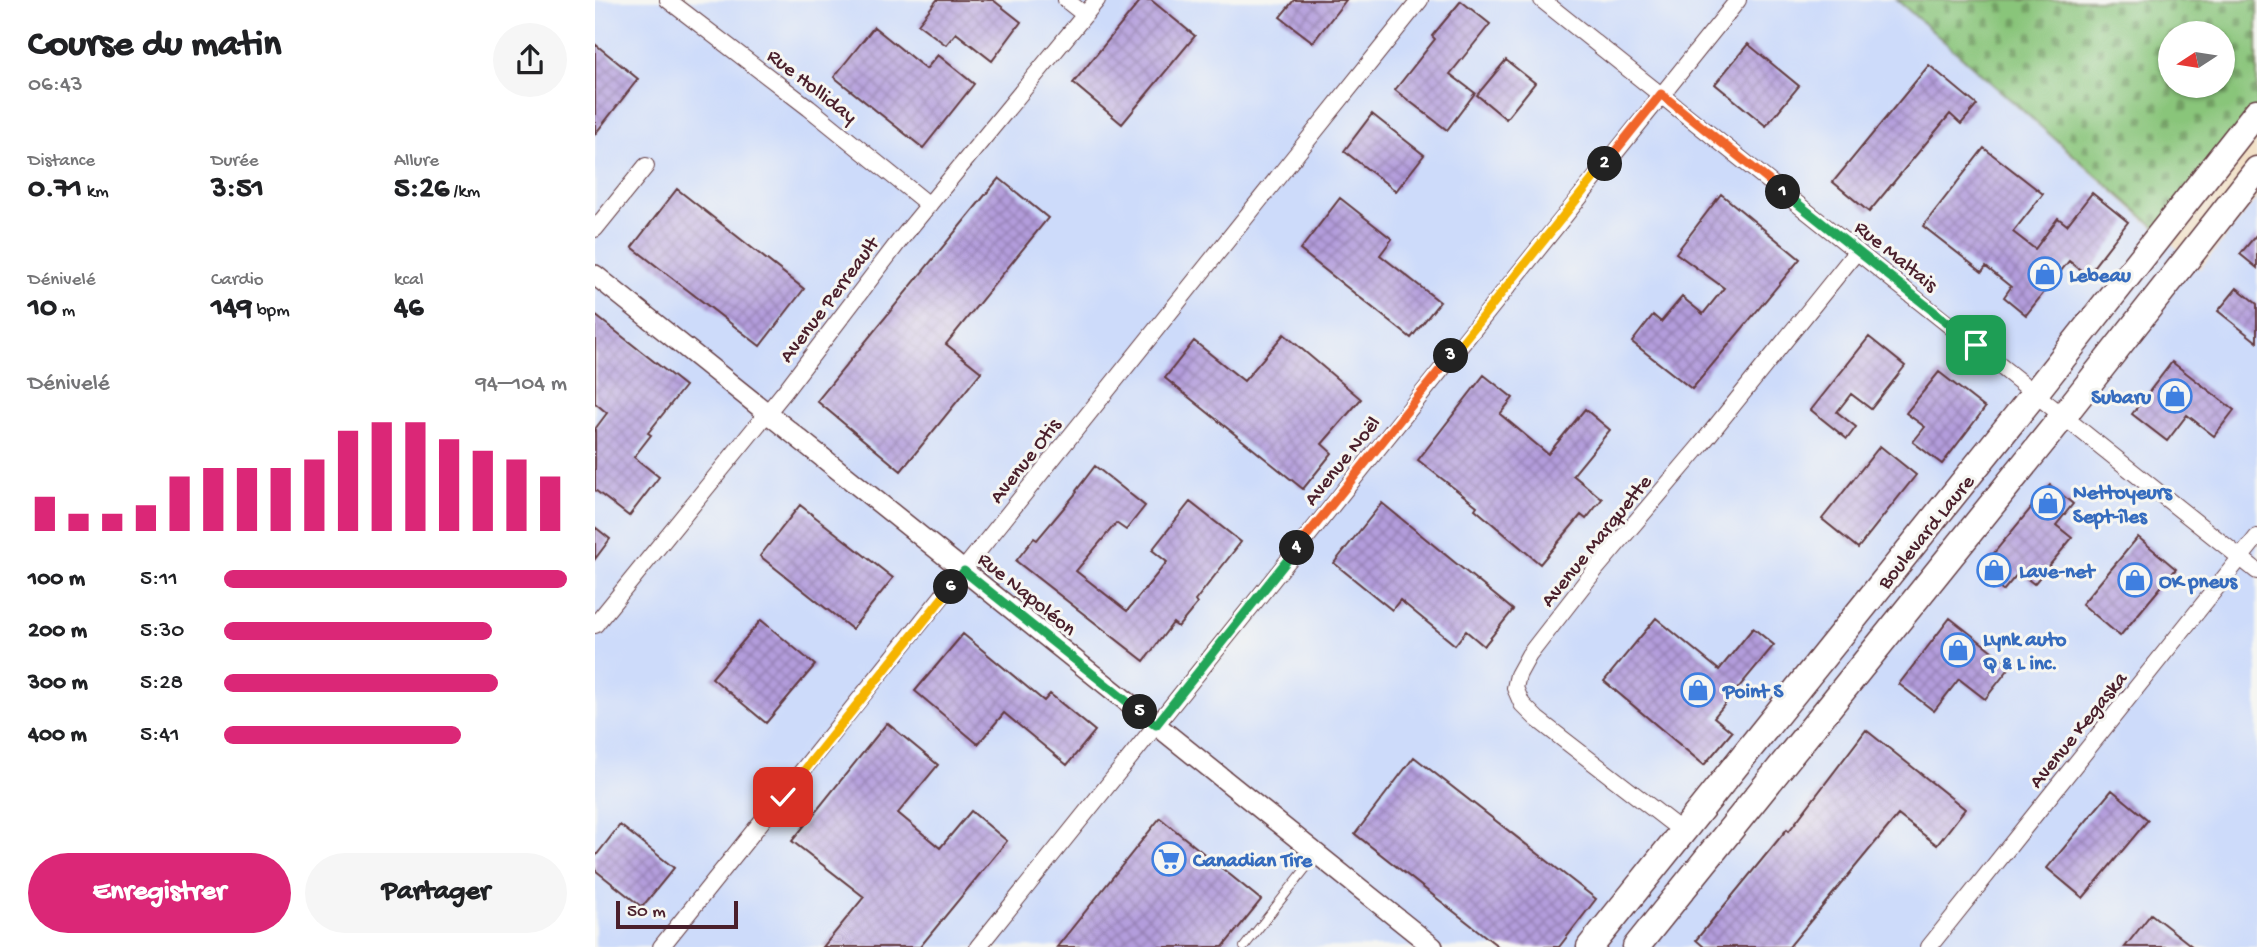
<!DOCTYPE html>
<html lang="fr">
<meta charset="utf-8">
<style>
:root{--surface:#fff;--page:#f6f6f6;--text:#202124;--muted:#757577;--accent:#db2777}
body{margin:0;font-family:"Gochi Hand",sans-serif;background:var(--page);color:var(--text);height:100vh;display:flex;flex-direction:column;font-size:26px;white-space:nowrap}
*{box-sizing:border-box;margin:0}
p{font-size:23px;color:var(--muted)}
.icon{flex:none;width:38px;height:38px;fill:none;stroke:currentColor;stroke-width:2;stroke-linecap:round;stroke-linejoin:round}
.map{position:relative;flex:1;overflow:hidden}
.panel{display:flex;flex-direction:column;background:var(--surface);width:595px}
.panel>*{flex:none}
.needle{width:46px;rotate:258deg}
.buttons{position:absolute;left:1563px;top:21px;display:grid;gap:14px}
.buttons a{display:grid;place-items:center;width:77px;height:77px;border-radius:50%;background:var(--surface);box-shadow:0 2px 5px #0004;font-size:35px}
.scale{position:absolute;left:21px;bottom:18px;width:122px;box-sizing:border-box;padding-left:7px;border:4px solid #4a1f2b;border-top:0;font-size:19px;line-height:24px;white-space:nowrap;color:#4a1f2b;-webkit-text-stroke:5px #f6f6f2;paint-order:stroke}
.pin{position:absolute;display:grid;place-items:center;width:60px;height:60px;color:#fff;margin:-30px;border-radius:14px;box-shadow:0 4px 10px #0006}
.km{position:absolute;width:35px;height:35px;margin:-18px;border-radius:50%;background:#222;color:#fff;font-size:19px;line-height:35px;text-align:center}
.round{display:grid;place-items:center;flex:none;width:74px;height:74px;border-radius:37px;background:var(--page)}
.headline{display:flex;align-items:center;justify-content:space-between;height:119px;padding:0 28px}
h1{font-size:38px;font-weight:700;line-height:52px}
.stats{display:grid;grid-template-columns:repeat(3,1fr);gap:10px;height:119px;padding:7px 28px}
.stats div{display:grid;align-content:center}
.stats b{font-size:30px;font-weight:700}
.stats small{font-size:19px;font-weight:400}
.stats p{font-size:19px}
.chart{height:196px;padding:14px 28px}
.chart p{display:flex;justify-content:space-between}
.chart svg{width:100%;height:126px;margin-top:7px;stroke:var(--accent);stroke-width:6}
.button{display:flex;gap:14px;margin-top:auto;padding:14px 28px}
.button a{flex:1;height:80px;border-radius:42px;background:var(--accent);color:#fff;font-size:28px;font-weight:700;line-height:80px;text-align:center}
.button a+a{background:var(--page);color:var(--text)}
ul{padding:0 28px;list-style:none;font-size:23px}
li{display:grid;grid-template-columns:112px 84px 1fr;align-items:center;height:52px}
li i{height:18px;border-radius:9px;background:var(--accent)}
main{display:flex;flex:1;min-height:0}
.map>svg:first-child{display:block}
.built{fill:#cddbfa}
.cemetery{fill:url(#cemetery-stones);stroke:#6a7252;stroke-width:2;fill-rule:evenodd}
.building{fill:url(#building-cross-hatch)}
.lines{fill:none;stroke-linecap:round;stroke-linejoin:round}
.service-casing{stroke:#633b41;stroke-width:10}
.minor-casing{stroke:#633b41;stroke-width:18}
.tertiary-casing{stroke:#633b41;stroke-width:22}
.trunk-casing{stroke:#633b41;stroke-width:29}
.service{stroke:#fff;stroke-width:8}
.minor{stroke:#fff;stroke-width:16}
.tertiary{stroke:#fff;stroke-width:19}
.trunk{stroke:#fff;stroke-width:26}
.split-1-casing{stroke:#fff;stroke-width:14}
.split-2-casing{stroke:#fff;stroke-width:14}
.split-3-casing{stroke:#fff;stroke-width:14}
.split-4-casing{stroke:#fff;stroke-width:14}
.split-5-casing{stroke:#fff;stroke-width:14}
.split-6-casing{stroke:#fff;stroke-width:14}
.split-7-casing{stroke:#fff;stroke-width:14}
.split-1{stroke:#22a559;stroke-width:9}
.split-2{stroke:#f0652b;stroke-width:9}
.split-3{stroke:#f5b400;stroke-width:9}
.split-4{stroke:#f0652b;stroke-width:9}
.split-5{stroke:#22a559;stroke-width:9}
.split-6{stroke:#22a559;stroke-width:9}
.split-7{stroke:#f5b400;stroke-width:9}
.labels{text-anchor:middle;stroke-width:6;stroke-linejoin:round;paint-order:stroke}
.street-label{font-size:21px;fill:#4a1f2b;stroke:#f6f6f2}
.shop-label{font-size:21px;font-weight:bold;fill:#366cbe;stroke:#f6f6f2;text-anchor:start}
</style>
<main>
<section class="panel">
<div class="headline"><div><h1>Course du matin</h1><p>06:43</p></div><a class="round"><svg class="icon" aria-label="share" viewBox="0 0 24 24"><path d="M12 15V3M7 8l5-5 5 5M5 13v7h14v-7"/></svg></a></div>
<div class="stats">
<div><p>Distance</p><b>0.71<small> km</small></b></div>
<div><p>Durée</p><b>3:51</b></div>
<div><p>Allure</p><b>5:26<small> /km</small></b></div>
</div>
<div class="stats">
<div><p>Dénivelé</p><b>10<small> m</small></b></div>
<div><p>Cardio</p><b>149<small> bpm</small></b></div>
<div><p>kcal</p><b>46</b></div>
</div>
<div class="chart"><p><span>Dénivelé</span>94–104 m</p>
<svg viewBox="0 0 160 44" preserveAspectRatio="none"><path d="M5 44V32M15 44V38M25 44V38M35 44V35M45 44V25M55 44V22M65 44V22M75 44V22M85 44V19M95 44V9M105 44V6M115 44V6M125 44V12M135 44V16M145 44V19M155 44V25"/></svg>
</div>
<ul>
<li><b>100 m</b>5:11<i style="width:100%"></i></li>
<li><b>200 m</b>5:30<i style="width:78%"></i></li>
<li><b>300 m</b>5:28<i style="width:80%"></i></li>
<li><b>400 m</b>5:41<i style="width:69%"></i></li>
</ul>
<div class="button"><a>Enregistrer</a><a>Partager</a></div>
</section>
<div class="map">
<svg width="1662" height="947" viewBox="0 0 1662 947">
<defs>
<pattern id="cemetery-stones" width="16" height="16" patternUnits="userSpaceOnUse" patternTransform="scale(1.75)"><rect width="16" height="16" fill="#89c57a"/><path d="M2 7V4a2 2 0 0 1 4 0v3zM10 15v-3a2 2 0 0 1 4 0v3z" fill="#729f64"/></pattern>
<pattern id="building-cross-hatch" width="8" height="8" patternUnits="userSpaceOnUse" patternTransform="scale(1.75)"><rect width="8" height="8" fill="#b39ddc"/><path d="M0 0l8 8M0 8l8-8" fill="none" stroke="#947fb3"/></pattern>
</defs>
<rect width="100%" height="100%" fill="#f6f6f2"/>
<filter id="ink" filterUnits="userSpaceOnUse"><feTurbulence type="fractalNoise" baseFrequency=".0143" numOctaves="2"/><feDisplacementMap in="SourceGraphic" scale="14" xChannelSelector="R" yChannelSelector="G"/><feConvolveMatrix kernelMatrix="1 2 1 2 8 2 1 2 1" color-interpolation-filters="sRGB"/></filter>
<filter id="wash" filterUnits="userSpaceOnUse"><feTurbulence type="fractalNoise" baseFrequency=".00686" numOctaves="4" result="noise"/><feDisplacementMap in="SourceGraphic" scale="28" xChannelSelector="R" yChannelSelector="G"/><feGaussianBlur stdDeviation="1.57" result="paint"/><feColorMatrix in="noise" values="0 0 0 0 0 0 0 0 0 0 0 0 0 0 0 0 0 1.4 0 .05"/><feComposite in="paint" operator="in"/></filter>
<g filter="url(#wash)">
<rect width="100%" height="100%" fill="#f1dcbe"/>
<path class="built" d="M0 0H1301L1605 269 1662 198V947H0Z"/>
<path class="cemetery" d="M1302 0H1662V111L1567 233ZM1575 33H1628V86H1575Z"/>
<g id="blocks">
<path class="building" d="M342 0H398L426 22 397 61 361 33 351 45 323 24Z
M546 0H556L600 36 527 124 478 83Z
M699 0H751L718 42 685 17Z
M866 1 895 24 855 74 880 93 852 130 800 90 840 39 837 36Z
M279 27 331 69 343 55 379 84 328 148 239 77Z
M0 44 43 79 0 134Z
M1153 44 1204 86 1171 126 1120 84Z
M911 60 940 83 911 119 882 95Z
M1334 65 1382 105 1366 124 1355 114 1274 212 1238 182Z
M777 114 829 155 801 191 749 151Z
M1389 148 1448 194 1418 232 1440 249 1463 218 1472 225 1497 193 1533 222 1492 275 1474 261 1431 315 1409 297 1416 287 1391 267 1387 272 1328 226Z
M404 178 453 218 351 344 386 372 306 471 222 401Z
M82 189 209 289 165 346 37 247Z
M1126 194 1205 259 1097 389 1037 342 1058 315 1066 322 1087 297 1108 314 1129 288 1081 253Z
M745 198 797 239 785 255 845 302 816 338 705 250Z
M1662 234V268L1645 254Z
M1642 288 1662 304V342L1623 311Z
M0 315 90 386 53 433 56 435 39 457 64 477 34 516 0 490V429L12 413 0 403Z
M689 334 766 399 727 444 737 453 708 489 570 378 599 341 649 381Z
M1274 337 1310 366 1276 409 1256 394 1242 412 1261 427 1252 439 1216 410Z
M1577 362 1639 410 1619 436 1592 415 1572 441 1537 414Z
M1344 372 1390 408 1347 464 1318 442 1330 427 1311 413Z
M889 375 918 398 905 414 953 454 990 409 1015 430 978 475 1007 499 991 519 986 515 945 564 880 509 882 506 823 460Z
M1285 446 1321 475 1263 548 1227 519Z
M500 466 550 506 531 530 521 523 481 571 532 611 572 562 557 550 595 502 646 542 600 601 602 604 583 627 578 623 549 661 421 561 439 538 442 540 482 492 481 491Z
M1455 485 1478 504 1461 525 1477 538 1439 584 1424 572 1408 591 1384 571Z
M787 503 918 610 889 646 871 631 860 645 805 600 797 610 739 563Z
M205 505 298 578 257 629 165 556Z
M0 527 15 539 0 559Z
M1543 537 1581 569 1525 636 1487 604Z
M1061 618 1124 670 1158 628 1179 645 1119 717 1137 732 1109 765 1009 681Z
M1355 618 1416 666 1390 699 1364 679 1339 711 1304 684Z
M166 620 220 665 171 723 117 678Z
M368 634 449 701 455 694 500 731 472 765 409 713 383 744 320 691Z
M292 723 343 765 303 813 345 848 376 811 412 841 325 947H228L269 897 197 841Z
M1271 730 1370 809 1342 845 1303 815 1194 947H1109L1101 940 1192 829 1194 831Z
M819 757 1001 899 964 947H904L760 834Z
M1517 790 1553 820 1488 898 1452 868Z
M565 818 666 900 628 947H462Z
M25 825 79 868 47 907 0 870V857Z
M1556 914 1598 947H1530Z"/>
</g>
</g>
<g filter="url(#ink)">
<use href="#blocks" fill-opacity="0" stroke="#633b41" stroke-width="2"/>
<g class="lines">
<defs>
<path id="service" d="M649 947 722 854"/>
<path id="minor" d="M73 0 214 108 334 205
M471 0 490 15
M947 0 1662 571
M0 229 51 166
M0 625 190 391 305 240 502 0
M1088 832 942 719 927 704 920 688 923 675 934 655 1000 570 1105 446 1262 251
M66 947 825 0
M383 947 1143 0
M1334 947 1662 537"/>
<path id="tertiary" d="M0 275 838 947"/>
<path id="trunk" d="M995 947 1440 393 1662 112
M1041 947 1469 415 1662 170"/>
</defs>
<use href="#service" class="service-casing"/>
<use href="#minor" class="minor-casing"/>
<use href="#tertiary" class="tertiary-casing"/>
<use href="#trunk" class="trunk-casing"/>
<use href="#service" class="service"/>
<use href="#minor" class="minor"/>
<use href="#tertiary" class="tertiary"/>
<use href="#trunk" class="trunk"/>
</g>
</g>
<g class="lines" filter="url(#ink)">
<defs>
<path id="split-1" d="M1188 192 1381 345"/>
<path id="split-2" d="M1010 164 1066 94 1188 192"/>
<path id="split-3" d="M856 356 1010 164"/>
<path id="split-4" d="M702 548 856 356"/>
<path id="split-5" d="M545 712 561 725 702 548"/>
<path id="split-6" d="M356 587 369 571 545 712"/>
<path id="split-7" d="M188 797 356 587"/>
</defs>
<use href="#split-1" class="split-1-casing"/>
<use href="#split-2" class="split-2-casing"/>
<use href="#split-3" class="split-3-casing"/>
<use href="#split-4" class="split-4-casing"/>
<use href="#split-5" class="split-5-casing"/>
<use href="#split-6" class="split-6-casing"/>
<use href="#split-7" class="split-7-casing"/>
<use href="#split-1" class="split-1"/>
<use href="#split-2" class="split-2"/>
<use href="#split-3" class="split-3"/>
<use href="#split-4" class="split-4"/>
<use href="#split-5" class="split-5"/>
<use href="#split-6" class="split-6"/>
<use href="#split-7" class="split-7"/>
</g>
<defs>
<symbol id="shop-ring" viewBox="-11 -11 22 22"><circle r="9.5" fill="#f6f6f2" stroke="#3f7fe0" stroke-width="1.5"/><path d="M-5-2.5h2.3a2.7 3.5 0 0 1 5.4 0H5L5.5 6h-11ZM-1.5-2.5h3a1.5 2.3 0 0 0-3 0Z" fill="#3f7fe0"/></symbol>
<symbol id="supermarket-ring" viewBox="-11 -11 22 22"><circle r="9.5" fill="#f6f6f2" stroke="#3f7fe0" stroke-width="1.5"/><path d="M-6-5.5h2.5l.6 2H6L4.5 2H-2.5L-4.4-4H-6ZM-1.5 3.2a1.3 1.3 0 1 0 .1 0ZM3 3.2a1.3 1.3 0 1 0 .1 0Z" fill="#3f7fe0"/></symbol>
</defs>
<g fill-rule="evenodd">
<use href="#shop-ring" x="1431" y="255" width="38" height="38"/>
<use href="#shop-ring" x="1561" y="377" width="38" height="38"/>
<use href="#shop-ring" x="1434" y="484" width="38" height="38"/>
<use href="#shop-ring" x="1380" y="551" width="38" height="38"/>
<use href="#shop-ring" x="1521" y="561" width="38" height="38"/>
<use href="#shop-ring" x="1344" y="631" width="38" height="38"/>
<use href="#shop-ring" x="1084" y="671" width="38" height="38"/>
<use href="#supermarket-ring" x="555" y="840" width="38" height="38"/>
</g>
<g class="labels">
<g class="street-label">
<text transform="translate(218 85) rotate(38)" y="7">Rue Holliday</text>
<text transform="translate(1302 255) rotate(39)" y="7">Rue Maltais</text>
<text transform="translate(233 299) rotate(-53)" y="7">Avenue Perreault</text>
<text transform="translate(429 460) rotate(-52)" y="7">Avenue Otis</text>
<text transform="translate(746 460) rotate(-51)" y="7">Avenue Noël</text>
<text transform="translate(1330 531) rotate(-51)" y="7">Boulevard Laure</text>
<text transform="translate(1000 540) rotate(-51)" y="7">Avenue Marquette</text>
<text transform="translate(433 593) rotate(39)" y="7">Rue Napoléon</text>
<text transform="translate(1482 729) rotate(-51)" y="7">Avenue Kegaska</text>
</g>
<g class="shop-label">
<text x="1474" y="281">Lebeau</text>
<text x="1556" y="403" text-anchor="end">Subaru</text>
<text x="1478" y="498">Nettoyeurs<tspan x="1478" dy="24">Sept-îles</tspan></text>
<text x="1424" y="577">Lave-net</text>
<text x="1564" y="587">OK pneus</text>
<text x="1388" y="645">Lynk auto<tspan x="1388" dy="24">Q &amp; L inc.</tspan></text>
<text x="1128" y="697">Point S</text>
<text x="598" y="866">Canadian Tire</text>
</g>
</g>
</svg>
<div class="buttons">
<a><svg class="needle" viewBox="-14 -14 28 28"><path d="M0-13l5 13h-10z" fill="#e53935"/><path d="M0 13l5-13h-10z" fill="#757577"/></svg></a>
</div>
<div class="scale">50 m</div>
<div class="pin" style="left:1381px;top:345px;background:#1e9e55"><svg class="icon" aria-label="arrive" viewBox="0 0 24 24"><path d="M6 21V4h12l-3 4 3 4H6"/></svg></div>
<div class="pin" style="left:188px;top:797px;background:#d93025"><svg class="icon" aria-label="check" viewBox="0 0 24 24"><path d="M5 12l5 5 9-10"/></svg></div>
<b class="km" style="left:1188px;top:192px">1</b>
<b class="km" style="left:1010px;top:164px">2</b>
<b class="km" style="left:856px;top:356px">3</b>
<b class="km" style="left:702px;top:548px">4</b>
<b class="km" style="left:545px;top:712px">5</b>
<b class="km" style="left:356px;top:587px">6</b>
</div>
</main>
